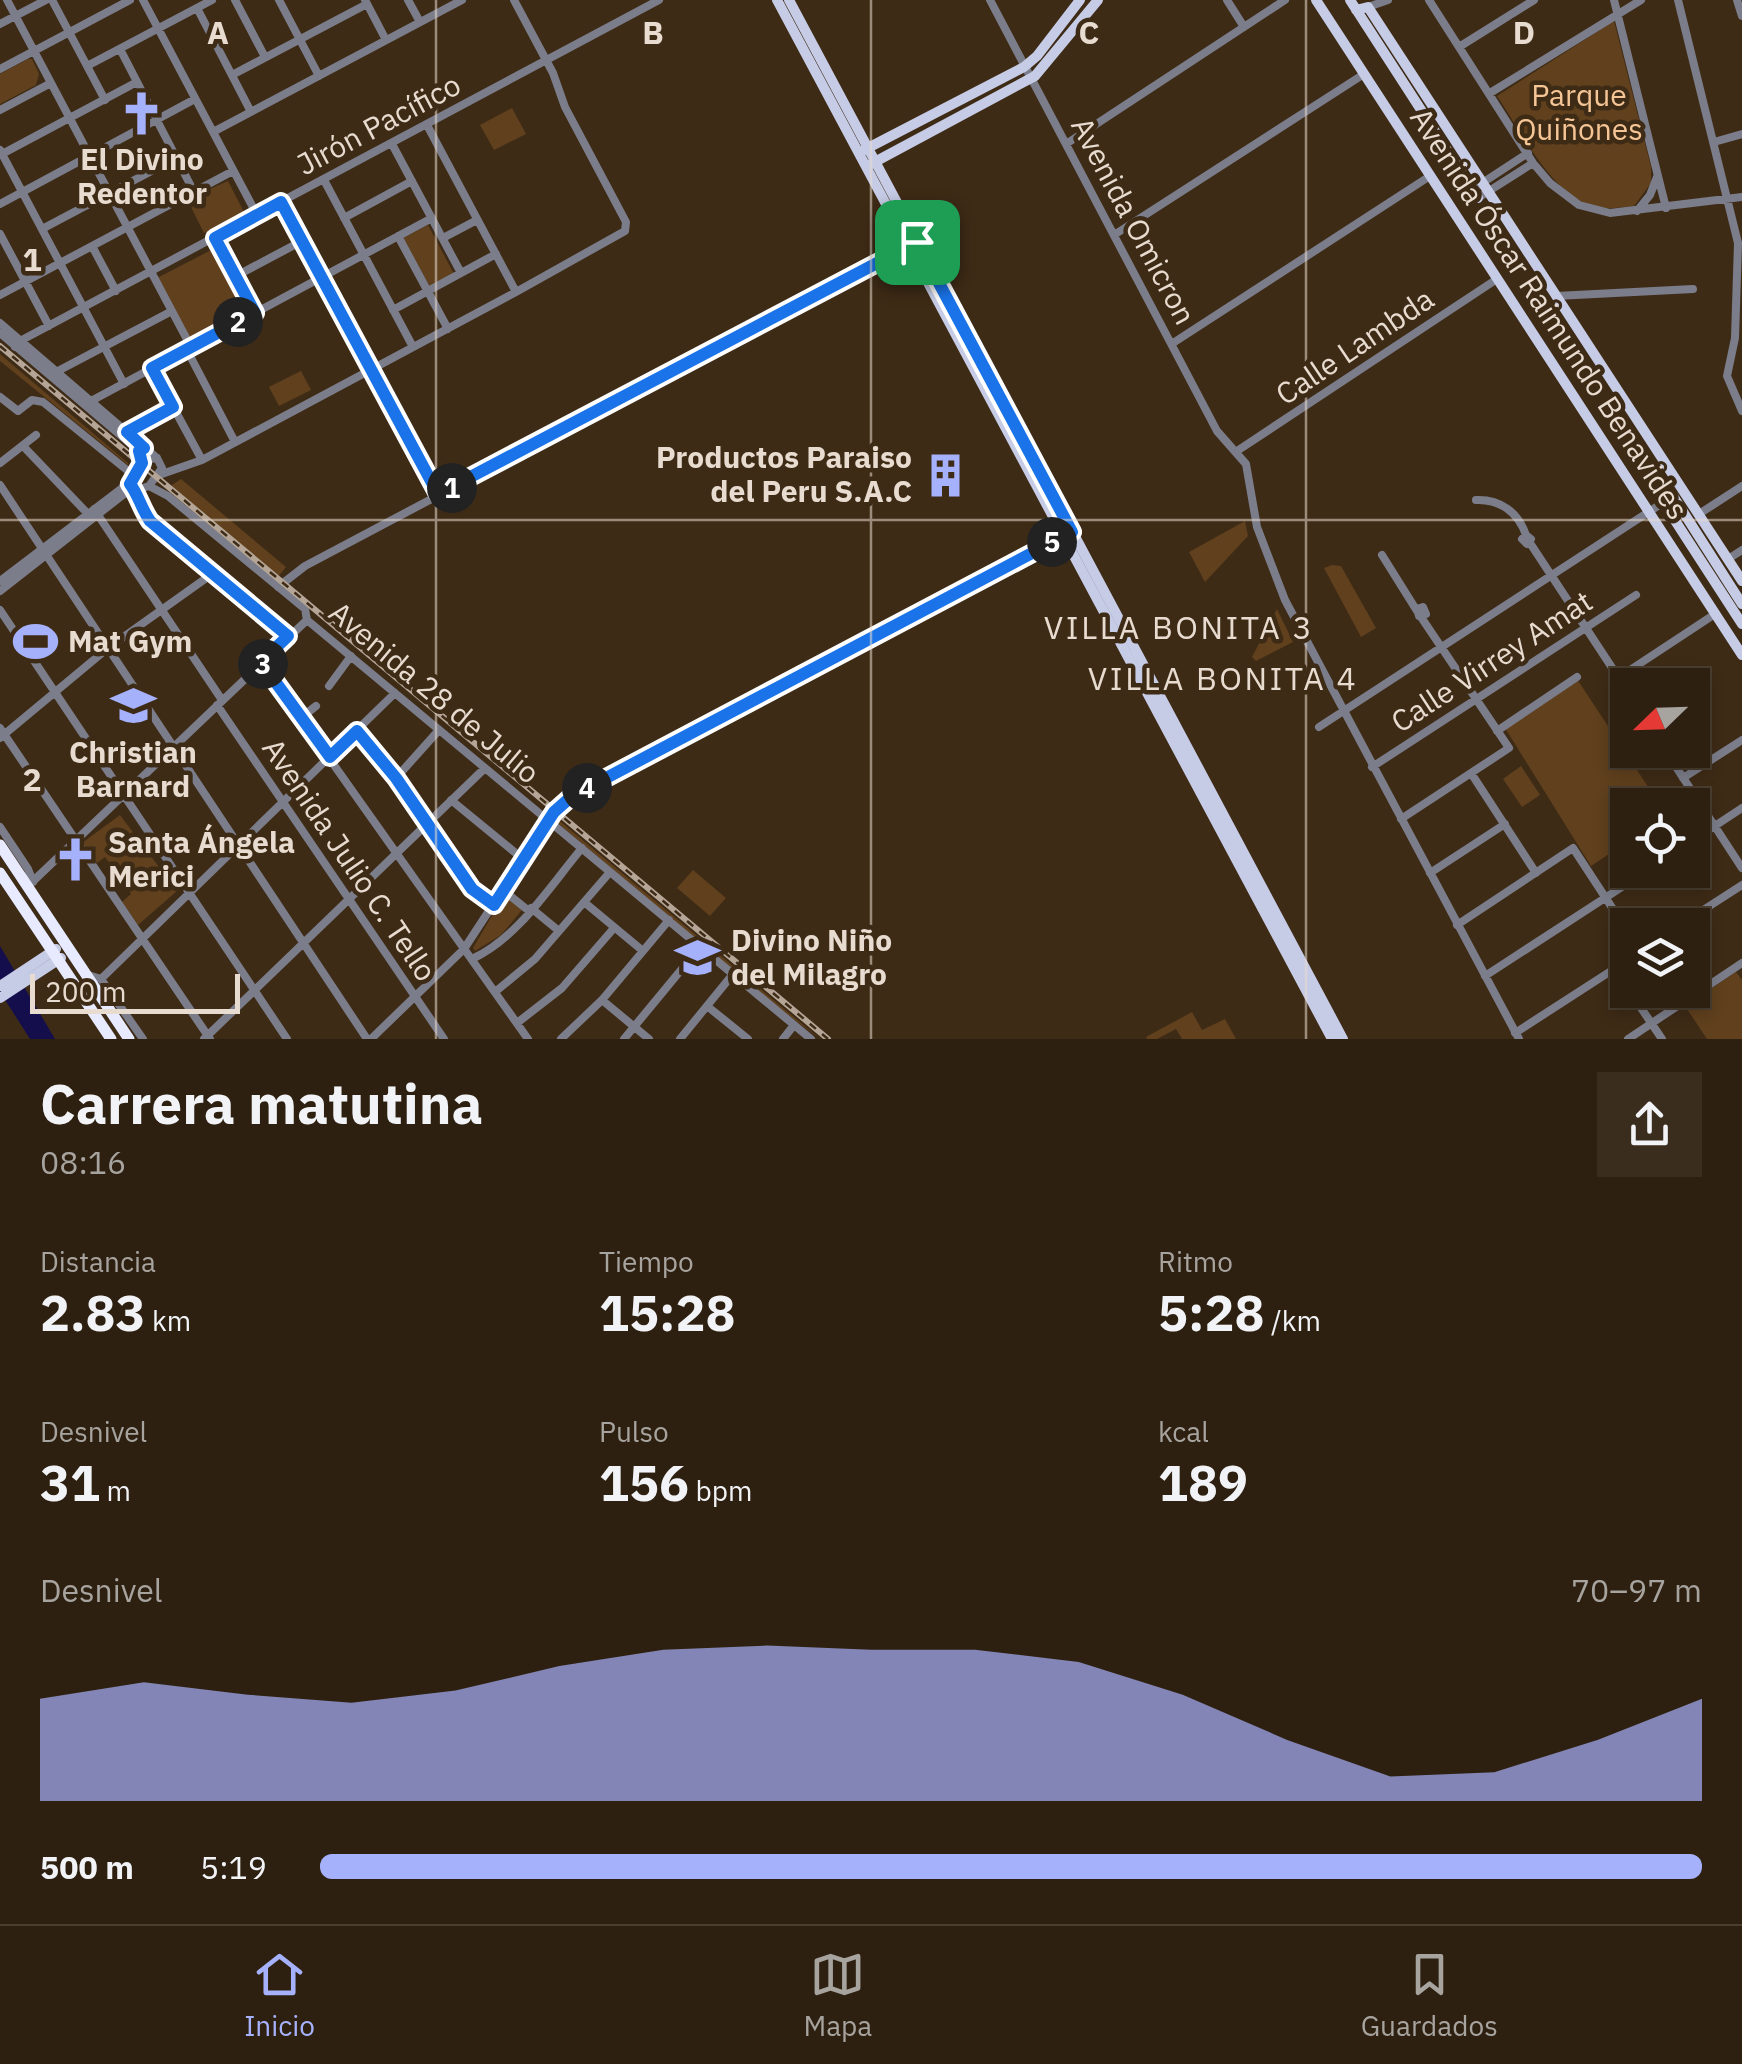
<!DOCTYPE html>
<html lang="es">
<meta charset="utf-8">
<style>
:root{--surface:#2e2010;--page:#3a2d1e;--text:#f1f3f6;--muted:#a7a39f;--line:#493e30;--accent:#a6b1fc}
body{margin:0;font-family:"IBM Plex Sans",sans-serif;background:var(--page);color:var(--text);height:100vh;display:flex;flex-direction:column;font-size:38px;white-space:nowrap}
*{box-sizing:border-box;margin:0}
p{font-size:32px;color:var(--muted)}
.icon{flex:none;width:55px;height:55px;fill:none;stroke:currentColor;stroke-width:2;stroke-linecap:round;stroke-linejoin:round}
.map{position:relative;height:1039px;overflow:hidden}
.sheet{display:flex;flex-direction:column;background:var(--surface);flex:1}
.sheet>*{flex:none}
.needle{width:65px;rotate:247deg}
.buttons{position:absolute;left:1610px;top:668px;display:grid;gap:20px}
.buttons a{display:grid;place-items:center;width:100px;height:100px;border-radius:0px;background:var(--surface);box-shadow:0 5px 15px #0003,0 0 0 2px var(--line);font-size:50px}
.scale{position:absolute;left:30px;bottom:25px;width:210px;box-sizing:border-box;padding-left:10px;border:5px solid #e8dbcf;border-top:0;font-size:28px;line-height:35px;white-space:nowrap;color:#e8dbcf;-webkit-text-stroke:8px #3e2b16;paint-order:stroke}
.pin{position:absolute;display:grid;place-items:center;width:85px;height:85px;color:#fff;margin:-42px;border-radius:20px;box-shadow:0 5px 15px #0006}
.km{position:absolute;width:50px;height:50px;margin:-25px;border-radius:50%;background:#222;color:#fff;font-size:28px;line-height:50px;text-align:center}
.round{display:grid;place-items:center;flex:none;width:105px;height:105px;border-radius:0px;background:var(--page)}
.headline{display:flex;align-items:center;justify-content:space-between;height:170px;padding:0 40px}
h1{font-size:55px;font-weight:700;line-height:75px}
.figures{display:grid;grid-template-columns:repeat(3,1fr);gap:15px;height:170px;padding:10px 40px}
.figures div{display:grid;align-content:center}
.figures b{font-size:50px;font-weight:700}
.figures small{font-size:28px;font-weight:400}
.figures p{font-size:28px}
.chart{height:280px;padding:20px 40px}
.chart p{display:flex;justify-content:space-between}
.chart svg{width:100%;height:180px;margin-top:10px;fill:var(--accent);opacity:.7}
ul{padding:0 40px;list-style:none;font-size:32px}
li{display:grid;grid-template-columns:160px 120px 1fr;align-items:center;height:75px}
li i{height:25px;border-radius:12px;background:var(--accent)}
.menu{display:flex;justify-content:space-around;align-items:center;height:140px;border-top:2px solid var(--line);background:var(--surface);font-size:28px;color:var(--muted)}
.menu a{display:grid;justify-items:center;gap:5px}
.menu .active{color:var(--accent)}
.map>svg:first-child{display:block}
.green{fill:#60401d}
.water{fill:#140f4c}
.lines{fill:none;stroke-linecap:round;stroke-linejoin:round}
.minor{stroke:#7b7d8a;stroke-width:8}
.major{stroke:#c7cce6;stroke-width:10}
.highway{stroke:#e8ebff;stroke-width:11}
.rail-casing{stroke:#b4a596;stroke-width:6}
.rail{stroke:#3e2b16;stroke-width:2.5;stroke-dasharray:8;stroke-linecap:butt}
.route-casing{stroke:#fff;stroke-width:20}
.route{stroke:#1a73e8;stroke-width:12}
.grid{fill:none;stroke:#e8dbcf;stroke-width:2.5;stroke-opacity:0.55}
.labels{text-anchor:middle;stroke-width:9;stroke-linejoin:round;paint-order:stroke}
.park-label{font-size:30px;fill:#f5c596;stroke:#3e2b16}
.street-label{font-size:30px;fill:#e8dbcf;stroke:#3e2b16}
.poi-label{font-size:30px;font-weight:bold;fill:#e8dbcf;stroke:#3e2b16;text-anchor:start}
.neighbourhood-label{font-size:32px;letter-spacing:2.5px;fill:#e8dbcf;stroke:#3e2b16}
.grid-label{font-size:32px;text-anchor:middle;font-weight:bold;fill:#e8dbcf;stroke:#3e2b16;stroke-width:9;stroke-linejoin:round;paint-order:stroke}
</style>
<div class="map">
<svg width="1742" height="1039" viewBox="0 0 1742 1039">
<rect width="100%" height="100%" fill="#3e2b16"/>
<path class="green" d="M1614 21 1651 167V183L1634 206C1622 207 1607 210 1595 207 1553 197 1520 130 1497 96Z
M28 59H32L39 74 36 85 0 104V74Z
M512 108 526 134 494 150 480 125Z
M228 181 245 214 204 233 187 199Z
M428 225 454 274 430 287 403 238Z
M217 247 246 309 190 339 157 278Z
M0 354 128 463V465L0 361Z
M301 371 311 390 279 406 269 387Z
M181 479 286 567 278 577 169 487Z
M1245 521 1248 536 1205 582 1189 552Z
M1332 565 1341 566 1376 628 1361 637 1324 568Z
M1277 609 1293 642 1256 661 1252 657Z
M1577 679 1660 805H1628L1627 842 1591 866 1505 728Z
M1521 766 1540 795 1522 807 1503 779Z
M120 815 177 891 138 925 122 902 131 894 105 857 97 863 82 843Z
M555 817 820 1039 755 990 553 819Z
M693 870 726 898 710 916 677 888Z
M504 895 522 910 501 935 475 951 473 948Z
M1736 972 1742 980V1039H1707L1685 1006Z
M1192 1012 1202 1030 1225 1019 1236 1039H1182L1176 1029 1157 1039H1147L1146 1037Z"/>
<path class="water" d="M0 946 55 1039H30L0 992Z"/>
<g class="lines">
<path class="minor" d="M7 0 191 347
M52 0 105 100
M143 0 257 215
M235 0 265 57
M279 0 319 76
M365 0 386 40
M408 0 420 22
M990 0 1217 431 1246 464 1257 527 1285 600 1519 1039
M1227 0 1244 27
M1429 0 1533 163 1550 183 1579 205 1610 213 1742 197
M1614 0 1666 208
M1678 0 1738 243 1735 338 1727 376 1742 411
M1737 0 1742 16
M1368 7 1388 0
M197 8 251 112
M0 24 46 0
M1459 47 1534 0
M120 49 194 192
M87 66 212 0
M0 69 130 0
M232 75 367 4
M1490 93 1641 0
M0 110 51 83
M427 125 516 292
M213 132 462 0
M1714 142 1742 134
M392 144 461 273
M1066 144 1285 0
M0 150 124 384
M2 154 137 82
M324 180 413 347
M1473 189 1528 153
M1478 198 1533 163
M281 203 438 495
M0 204 195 99
M1637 211 1650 195 1657 177
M344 218 412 181
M42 229 176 158
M0 234 49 326
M1114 235 1364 74
M398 236 448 329
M215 238 255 313
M443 238 477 220
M92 246 116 291
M236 276 302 241
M0 295 233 171
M1556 296 1693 289
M393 310 496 254
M0 323 157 458
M0 333 139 451 142 463
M1173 343 1430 176
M15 347 20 341 659 0
M187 350 235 442
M152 368 202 460
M56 372 172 311
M0 397 18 411 32 400 43 402 133 475
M91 401 432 218
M127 432 173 407
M24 447 88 514
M1237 451 1497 279
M0 463 36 435
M159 475 202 460 516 292 625 231 626 222 565 107 553 73 514 0
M0 485 367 1039
M149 486 168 496 305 609 307 620 811 1039
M138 490 143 509 150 521 288 636
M1476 500C1500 499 1518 512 1526 535
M94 509 222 700
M1699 514 1742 486
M1526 535 1531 539 1527 544 1522 539Z
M1530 543 1628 692
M1382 555 1417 611
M1728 559 1742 550
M0 581 121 489 144 460 157 458
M278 587 305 566 911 245
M0 591 124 494 149 486 162 468 157 458
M1423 607 1426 614 1419 616 1417 609Z
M0 610 287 1039
M261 662 528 1039
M1618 678 1715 614
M329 686 351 656
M1692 699 1701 693
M217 705 444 1039
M302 717 316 706
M1319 727 1667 500
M0 728 210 1039
M357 731 396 778 476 894 494 905
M1497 731 1577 677
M0 738 108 648 212 574
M1665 750 1742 868
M1372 767 1636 595
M1471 773 1536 873
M396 778 439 730
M1683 778 1742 740
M451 800 523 859
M1401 819 1509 748 1421 617
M0 827 28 869 33 882
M1692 841 1742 808
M1430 873 1505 824
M28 886 307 620
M503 890 529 911
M584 902 643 951
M531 908 559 931
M1457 925 1573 848 1628 932
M1680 925 1742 885
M472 959C518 938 550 886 582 848
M1614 968 1628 988
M85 974 101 979 143 1039
M1485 976 1648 870
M101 979 395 693
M1629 990 1662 1039
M495 992 535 959 610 872
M602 1000 649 1039
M707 1006 748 1039
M517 1023 562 988 614 928
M1515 1033 1628 960
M204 1039 485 768
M371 1039 464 949 551 816 567 800 1065 535
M561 1039 602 1000 669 920
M624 1039 700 947
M680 1039 733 974
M783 1039 794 1025
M1628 1039 1742 963"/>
<path class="major" d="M777 0 1332 1039
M789 0 1343 1039
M1316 0 1742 655
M1350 0 1478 198
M1356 10 1368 7 1742 581
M864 150 1024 67 1037 56 1080 0
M871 164 1035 76 1098 0
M1673 496 1742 604
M1663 502 1742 624
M0 986 56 949
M0 998 61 958"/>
<path class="highway" d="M0 845 129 1039
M0 873 111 1039"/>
<defs>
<path id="rail" d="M0 346 828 1039"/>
</defs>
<use href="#rail" class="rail-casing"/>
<use href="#rail" class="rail"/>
</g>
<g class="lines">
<defs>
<path id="route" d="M281 202 438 494 917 242 1072 532 572 796 554 812 494 905 472 889 396 778 357 731 330 757 261 662 288 636 150 521C141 508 138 494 130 484L142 463 139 451 144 448 127 432 173 407 152 368 255 313 215 238Z"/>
</defs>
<use href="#route" class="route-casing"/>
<use href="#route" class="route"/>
</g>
<path class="grid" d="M436 0V1039M871 0V1039M1306 0V1039M0 520H1742"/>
<defs>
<symbol id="church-bare" viewBox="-9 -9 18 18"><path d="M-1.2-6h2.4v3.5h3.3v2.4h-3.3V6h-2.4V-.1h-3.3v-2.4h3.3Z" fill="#a6b1fc" stroke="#3e2b16" stroke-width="2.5" paint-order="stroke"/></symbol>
<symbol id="building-bare" viewBox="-9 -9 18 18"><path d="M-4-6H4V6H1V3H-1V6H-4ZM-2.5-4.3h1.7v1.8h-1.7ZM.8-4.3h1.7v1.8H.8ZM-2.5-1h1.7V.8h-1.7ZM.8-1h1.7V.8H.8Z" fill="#a6b1fc" stroke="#3e2b16" stroke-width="2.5" paint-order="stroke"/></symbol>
<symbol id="stadium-bare" viewBox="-9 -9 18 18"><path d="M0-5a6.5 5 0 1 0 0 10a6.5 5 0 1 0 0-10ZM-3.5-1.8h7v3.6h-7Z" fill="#a6b1fc" stroke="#3e2b16" stroke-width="2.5" paint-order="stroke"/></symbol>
<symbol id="school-bare" viewBox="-9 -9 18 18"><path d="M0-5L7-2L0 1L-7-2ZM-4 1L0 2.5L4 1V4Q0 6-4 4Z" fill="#a6b1fc" stroke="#3e2b16" stroke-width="2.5" paint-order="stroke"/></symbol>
</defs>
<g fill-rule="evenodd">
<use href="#church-bare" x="110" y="82" width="63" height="63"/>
<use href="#building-bare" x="914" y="444" width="63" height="63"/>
<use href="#stadium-bare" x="4" y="610" width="63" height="63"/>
<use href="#school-bare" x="102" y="674" width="63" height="63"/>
<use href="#church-bare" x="44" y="828" width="63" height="63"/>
<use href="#school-bare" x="666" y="926" width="63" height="63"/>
</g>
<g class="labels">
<g class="park-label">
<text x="1579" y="106">Parque<tspan x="1579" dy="34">Quiñones</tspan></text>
</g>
<g class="street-label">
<text transform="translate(379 125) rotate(-28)" y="10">Jirón Pacífico</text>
<text transform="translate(1133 221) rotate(62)" y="10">Avenida Omicron</text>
<text transform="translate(1549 314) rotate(57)" y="10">Avenida Óscar Raimundo Benavides</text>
<text transform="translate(1355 347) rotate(-34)" y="10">Calle Lambda</text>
<text transform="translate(1492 662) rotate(-33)" y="10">Calle Virrey Amat</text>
<text transform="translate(434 693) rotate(40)" y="10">Avenida 28 de Julio</text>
<text transform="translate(349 860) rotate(56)" y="10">Avenida Julio C. Tello</text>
</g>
<g class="poi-label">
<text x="142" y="170" text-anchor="middle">El Divino<tspan x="142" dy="34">Redentor</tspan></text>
<text x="912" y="468" text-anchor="end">Productos Paraiso<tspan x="912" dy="34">del Peru S.A.C</tspan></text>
<text x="68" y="652">Mat Gym</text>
<text x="133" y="763" text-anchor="middle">Christian<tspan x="133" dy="34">Barnard</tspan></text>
<text x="108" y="853">Santa Ángela<tspan x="108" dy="34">Merici</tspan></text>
<text x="731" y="951">Divino Niño<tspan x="731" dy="34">del Milagro</tspan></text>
</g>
<g class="neighbourhood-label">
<text x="1179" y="639">VILLA BONITA 3</text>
<text x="1223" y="690">VILLA BONITA 4</text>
</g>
</g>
<g class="grid-label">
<text x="218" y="44">A</text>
<text x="653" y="44">B</text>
<text x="1089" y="44">C</text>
<text x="1524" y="44">D</text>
<text x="32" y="271">1</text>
<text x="32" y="791">2</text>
</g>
</svg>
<div class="buttons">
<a><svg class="needle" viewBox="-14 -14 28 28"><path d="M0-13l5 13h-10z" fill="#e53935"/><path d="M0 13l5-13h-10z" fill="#a7a39f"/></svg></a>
<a><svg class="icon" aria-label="locate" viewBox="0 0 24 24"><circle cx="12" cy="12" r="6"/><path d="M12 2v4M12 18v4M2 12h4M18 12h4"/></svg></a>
<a><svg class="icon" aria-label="layers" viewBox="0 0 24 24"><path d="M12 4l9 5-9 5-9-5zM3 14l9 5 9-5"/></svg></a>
</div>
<div class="scale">200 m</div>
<div class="pin" style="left:917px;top:242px;background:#1e9e55"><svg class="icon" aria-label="arrive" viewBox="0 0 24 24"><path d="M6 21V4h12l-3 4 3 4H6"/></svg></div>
<b class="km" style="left:452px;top:488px">1</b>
<b class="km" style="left:238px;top:322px">2</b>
<b class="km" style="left:263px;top:664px">3</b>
<b class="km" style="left:587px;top:788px">4</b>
<b class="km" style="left:1052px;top:542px">5</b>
</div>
<section class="sheet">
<div class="headline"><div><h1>Carrera matutina</h1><p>08:16</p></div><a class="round"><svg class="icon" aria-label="share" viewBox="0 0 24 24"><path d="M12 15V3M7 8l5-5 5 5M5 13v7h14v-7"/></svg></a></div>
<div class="figures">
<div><p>Distancia</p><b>2.83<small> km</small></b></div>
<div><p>Tiempo</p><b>15:28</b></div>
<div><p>Ritmo</p><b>5:28<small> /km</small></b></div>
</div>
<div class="figures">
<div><p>Desnivel</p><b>31<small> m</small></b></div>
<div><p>Pulso</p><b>156<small> bpm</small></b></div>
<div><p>kcal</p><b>189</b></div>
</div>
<div class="chart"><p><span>Desnivel</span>70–97 m</p>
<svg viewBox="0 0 160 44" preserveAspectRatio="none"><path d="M0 44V19L10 15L20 18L30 20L40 17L50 11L60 7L70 6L80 7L90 7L100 10L110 18L120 29L130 38L140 37L150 29L160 19V44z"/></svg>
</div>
<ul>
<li><b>500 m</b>5:19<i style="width:100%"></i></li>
</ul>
</section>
<nav class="menu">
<a class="active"><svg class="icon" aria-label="home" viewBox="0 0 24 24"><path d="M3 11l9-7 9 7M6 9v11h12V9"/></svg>Inicio</a>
<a><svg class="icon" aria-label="map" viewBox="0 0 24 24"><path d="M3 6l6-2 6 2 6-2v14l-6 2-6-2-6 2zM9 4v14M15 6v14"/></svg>Mapa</a>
<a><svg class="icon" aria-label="saved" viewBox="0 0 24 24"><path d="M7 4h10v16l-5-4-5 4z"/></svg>Guardados</a>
</nav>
